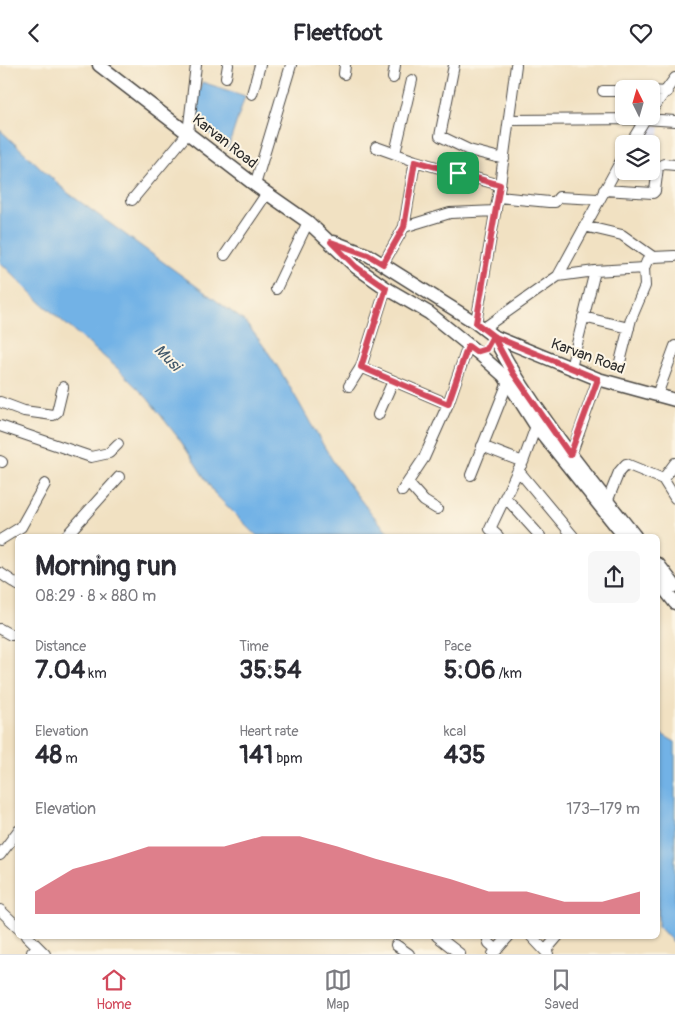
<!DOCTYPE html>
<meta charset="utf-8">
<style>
:root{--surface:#fff;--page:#f7f7f7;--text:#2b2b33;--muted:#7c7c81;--line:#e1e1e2;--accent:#d1495b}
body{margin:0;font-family:Pangolin,sans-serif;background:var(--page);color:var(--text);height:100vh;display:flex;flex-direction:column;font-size:19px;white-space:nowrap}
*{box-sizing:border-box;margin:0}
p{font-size:16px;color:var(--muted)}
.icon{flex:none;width:28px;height:28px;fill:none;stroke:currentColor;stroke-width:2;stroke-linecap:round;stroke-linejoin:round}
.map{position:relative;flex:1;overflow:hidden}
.drawer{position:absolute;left:15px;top:469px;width:645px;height:405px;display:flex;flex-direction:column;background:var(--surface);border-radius:8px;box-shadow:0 1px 4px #0004}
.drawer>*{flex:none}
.needle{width:32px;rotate:355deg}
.buttons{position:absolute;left:615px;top:15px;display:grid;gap:10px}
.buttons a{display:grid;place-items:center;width:45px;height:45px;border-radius:8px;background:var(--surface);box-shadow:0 1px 4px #0004;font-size:25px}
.pin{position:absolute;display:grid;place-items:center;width:42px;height:42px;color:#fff;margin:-21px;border-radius:10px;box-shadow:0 2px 8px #0006}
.round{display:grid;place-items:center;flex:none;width:52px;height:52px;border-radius:8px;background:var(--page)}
.headline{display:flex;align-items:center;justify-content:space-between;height:85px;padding:0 20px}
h1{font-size:28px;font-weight:700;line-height:38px}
.metrics{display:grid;grid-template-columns:repeat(3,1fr);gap:8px;height:85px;padding:5px 20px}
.metrics div{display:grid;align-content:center}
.metrics b{font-size:25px;font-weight:700}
.metrics small{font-size:14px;font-weight:400}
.metrics p{font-size:14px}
.chart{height:140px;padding:10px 20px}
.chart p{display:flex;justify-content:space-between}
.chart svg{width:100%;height:90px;margin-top:5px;fill:var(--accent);opacity:.7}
header{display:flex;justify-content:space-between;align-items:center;height:65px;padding:0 20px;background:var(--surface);font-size:22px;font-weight:700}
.tabs{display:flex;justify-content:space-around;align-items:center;height:70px;border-top:1px solid var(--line);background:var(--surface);font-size:14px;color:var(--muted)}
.tabs a{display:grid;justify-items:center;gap:2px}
.tabs .selected{color:var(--accent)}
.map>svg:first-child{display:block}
.built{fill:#d3d9f9}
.water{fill:#72b2e6;stroke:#4e6e88}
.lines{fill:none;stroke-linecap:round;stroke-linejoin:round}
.minor-casing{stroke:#494642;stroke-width:12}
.tertiary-casing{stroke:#494642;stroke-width:15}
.minor{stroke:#fff;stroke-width:10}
.tertiary{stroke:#fff;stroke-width:12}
.route-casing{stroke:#fff;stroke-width:10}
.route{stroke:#d1495b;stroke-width:6}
.labels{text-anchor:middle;stroke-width:4;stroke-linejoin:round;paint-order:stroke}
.street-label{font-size:15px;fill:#2b2b2b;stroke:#fcf5e5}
.water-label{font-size:16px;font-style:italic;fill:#445a6c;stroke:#fcf5e5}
</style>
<header><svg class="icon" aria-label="back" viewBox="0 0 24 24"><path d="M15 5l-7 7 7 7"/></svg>Fleetfoot<svg class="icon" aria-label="heart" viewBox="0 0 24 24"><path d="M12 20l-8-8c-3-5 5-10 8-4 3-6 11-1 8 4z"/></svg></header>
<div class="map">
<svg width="675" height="889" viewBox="0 0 675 889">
<rect width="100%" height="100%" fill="#fcf5e5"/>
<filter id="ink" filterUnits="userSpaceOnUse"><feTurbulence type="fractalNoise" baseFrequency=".02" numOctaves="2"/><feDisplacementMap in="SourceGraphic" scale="10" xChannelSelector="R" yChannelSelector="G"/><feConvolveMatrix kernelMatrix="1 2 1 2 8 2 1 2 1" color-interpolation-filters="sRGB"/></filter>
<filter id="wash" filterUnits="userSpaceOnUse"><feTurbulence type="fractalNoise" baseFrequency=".0096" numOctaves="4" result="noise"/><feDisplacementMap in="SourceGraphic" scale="20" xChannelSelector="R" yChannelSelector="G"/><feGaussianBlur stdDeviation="1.12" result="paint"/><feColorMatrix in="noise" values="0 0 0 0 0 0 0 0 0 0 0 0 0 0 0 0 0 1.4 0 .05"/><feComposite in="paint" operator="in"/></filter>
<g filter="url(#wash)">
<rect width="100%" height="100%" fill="#f1e1c2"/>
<path class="built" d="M647 60 660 61 658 79 637 78Z"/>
<path class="water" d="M202 17 245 31 228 83 190 53Z
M0 65 68 128 243 255C277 293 299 340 325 383 344 415 366 444 392 471H257L215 429 180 375 148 334 116 302 39 236 0 197Z
M658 667 675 677V879L658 861Z"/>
</g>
<g filter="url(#ink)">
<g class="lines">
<defs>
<path id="minor" d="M454 0 440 71 469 85 504 94
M344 9 345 0
M226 12 228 0
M393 13 395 0
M603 26H624
M651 26 667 27
M252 29 260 0
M651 46 675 13
M509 55 645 54 675 56
M630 79 647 51
M376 82 415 96 500 120
M395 88 412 15
M255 120 291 0
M604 125 653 128 655 126 658 102 664 99 675 100
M498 132 549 137H555L559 132 598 134
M132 135 188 68 196 0
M584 161 622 170 653 192
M404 162 415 96
M225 190 267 128
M383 199 404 162 450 148 496 146
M558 211 595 206 644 203 647 196 653 192 675 191
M386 223 361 302 448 339 468 281
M276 224 308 157
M583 252 629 263
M476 258 500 120 516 0
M484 263 558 211 624 90
M620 297 631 254 645 221 644 203
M571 303 595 206
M349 321 361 302
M657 330 675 281
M0 337 24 346 53 350 57 347 63 322
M378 350 393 316
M0 361 91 392 109 388 118 379
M482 381 523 397 536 361
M571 390 598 314
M0 396 2 397
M523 397 518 405 573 471
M675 398 663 414 675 433
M471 410 508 317
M408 418 424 436 437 444
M402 426 424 393 448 339
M505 432 540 471
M607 437 619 407 626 399 663 414
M66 471 119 412
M498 471 490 464 518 405
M0 475 21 462 45 419
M0 508 18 520
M0 564 11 570 18 569
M0 790 18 766
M0 845 18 862
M27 871 45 889
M437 871 460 889
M487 871 489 878 497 885
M531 871 548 889
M396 880 409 889
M546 885 558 871
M32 889V887
M493 889 509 871"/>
<path id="tertiary" d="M99 0 255 120 308 157 356 202 386 223 429 248 477 287 504 311 536 361 624 471
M334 177 368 190 476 258 493 271 598 314 675 335
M493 271C532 344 584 407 635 471
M658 499 675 521
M658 516 675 538"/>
</defs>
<use href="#minor" class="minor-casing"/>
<use href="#tertiary" class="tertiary-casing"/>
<use href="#minor" class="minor"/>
<use href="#tertiary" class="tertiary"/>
</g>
</g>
<g class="lines" filter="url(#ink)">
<defs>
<path id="route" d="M458 108 415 96 404 162 383 199 368 190 331 177 356 202 386 223 361 302 448 339 468 281 476 287 486 284 493 271 598 314 570 390 513 308 493 271 476 258 500 120 458 108"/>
</defs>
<use href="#route" class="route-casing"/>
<use href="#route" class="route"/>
</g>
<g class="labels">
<g class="street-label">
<text transform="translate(225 76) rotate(38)" y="5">Karvan Road</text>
<text transform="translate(588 291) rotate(20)" y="5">Karvan Road</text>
</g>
<g class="water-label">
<text transform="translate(168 292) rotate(45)" y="6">Musi</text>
</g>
</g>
</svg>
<div class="buttons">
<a><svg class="needle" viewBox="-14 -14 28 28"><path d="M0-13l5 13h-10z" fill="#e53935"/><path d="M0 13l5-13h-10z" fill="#7c7c81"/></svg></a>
<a><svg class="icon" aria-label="layers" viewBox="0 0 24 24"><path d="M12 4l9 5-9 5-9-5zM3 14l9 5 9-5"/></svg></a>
</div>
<div class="pin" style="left:458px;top:108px;background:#1e9e55"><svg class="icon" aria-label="arrive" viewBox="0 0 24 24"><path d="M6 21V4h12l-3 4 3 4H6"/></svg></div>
<section class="drawer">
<div class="headline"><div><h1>Morning run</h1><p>08:29 · 8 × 880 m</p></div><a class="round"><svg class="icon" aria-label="share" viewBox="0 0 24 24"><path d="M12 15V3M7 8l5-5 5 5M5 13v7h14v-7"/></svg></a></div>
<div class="metrics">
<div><p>Distance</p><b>7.04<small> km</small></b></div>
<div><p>Time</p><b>35:54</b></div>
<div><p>Pace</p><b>5:06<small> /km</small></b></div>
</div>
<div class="metrics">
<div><p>Elevation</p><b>48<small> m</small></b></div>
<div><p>Heart rate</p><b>141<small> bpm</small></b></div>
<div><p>kcal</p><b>435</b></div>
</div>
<div class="chart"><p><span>Elevation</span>173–179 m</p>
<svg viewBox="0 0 160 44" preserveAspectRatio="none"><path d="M0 44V33L10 22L20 17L30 11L40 11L50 11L60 6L70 6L80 11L90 17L100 22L110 27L120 33L130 33L140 38L150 38L160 33V44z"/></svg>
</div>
</section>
</div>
<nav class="tabs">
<a class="selected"><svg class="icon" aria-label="home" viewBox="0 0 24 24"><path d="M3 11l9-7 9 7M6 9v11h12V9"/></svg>Home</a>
<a><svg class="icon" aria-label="map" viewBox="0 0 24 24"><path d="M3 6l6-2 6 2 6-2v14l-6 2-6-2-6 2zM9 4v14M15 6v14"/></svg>Map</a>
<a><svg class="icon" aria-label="saved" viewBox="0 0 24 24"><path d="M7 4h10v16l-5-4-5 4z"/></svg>Saved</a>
</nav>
